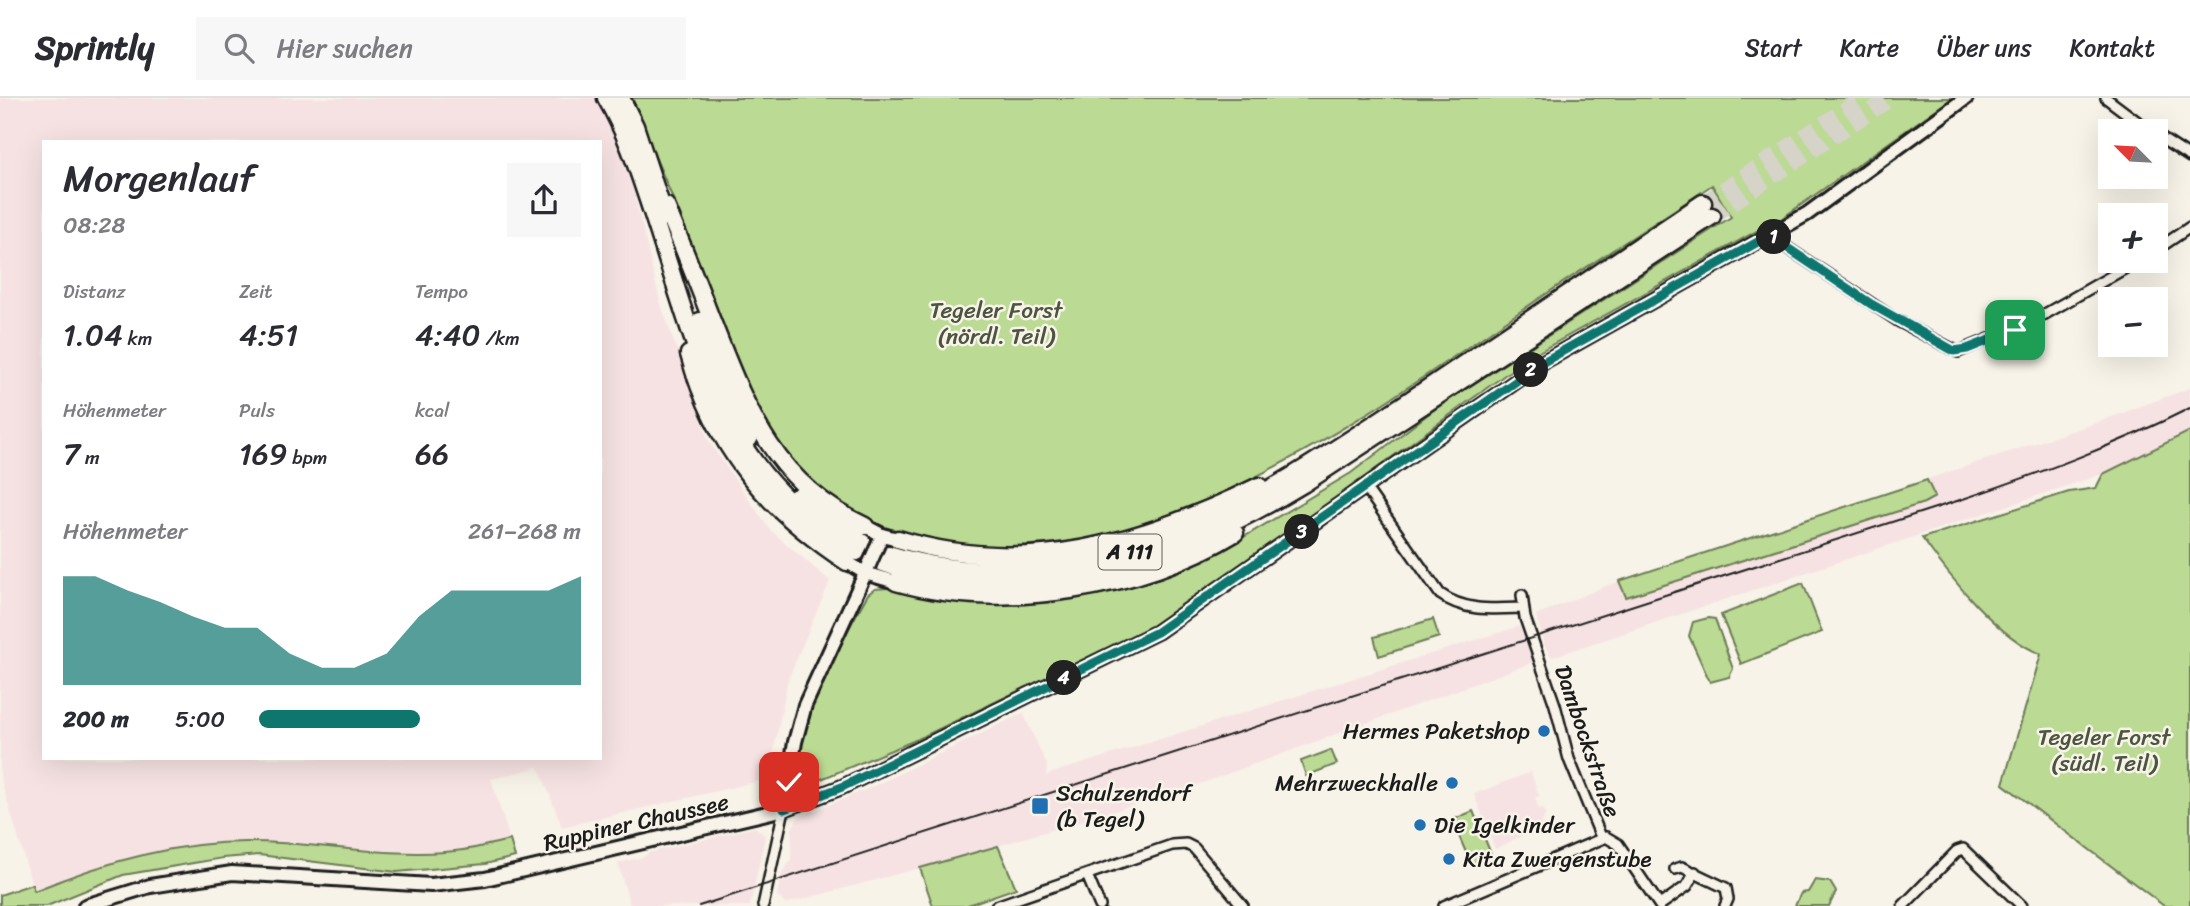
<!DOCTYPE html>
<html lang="de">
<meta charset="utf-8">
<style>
:root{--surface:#fff;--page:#f7f7f7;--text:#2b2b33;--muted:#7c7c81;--line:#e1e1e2;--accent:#0f766e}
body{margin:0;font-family:Sriracha,sans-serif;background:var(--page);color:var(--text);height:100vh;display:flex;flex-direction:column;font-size:26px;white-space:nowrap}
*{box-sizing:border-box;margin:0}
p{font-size:23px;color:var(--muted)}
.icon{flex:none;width:38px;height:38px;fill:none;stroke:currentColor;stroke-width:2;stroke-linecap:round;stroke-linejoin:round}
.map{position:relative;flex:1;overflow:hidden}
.drawer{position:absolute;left:42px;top:42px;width:560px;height:620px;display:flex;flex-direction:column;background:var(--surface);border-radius:0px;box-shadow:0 7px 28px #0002}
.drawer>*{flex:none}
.needle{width:46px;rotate:294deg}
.controls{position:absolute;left:2098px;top:21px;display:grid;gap:14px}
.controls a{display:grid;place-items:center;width:70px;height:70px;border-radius:0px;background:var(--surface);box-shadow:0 7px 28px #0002;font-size:35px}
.pin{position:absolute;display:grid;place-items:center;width:60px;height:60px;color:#fff;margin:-30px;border-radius:14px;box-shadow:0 4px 10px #0006}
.km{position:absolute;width:35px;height:35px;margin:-18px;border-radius:50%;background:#222;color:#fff;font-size:19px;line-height:35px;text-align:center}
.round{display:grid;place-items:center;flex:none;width:74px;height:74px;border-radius:0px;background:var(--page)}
.overview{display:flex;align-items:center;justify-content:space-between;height:119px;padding:0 21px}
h1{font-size:38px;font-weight:600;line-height:52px}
.stats{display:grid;grid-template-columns:repeat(3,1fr);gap:10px;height:119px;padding:7px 21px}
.stats div{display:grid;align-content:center}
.stats b{font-size:30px;font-weight:600}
.stats small{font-size:19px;font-weight:400}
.stats p{font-size:19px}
.chart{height:196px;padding:14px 21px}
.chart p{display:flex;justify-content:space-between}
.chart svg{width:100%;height:126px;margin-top:7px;fill:var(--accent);opacity:.7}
ul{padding:0 21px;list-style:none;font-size:23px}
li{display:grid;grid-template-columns:112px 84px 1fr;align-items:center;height:52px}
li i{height:18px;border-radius:9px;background:var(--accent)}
header{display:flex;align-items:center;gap:42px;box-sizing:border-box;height:98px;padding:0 35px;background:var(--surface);border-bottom:2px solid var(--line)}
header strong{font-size:33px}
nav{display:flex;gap:38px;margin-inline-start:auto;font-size:24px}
.search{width:490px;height:63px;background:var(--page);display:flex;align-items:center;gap:18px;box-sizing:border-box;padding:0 24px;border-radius:0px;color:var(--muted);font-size:26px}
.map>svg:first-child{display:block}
.built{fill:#f6e2e3;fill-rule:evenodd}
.green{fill:#bbda93;stroke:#6c7b58;stroke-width:2}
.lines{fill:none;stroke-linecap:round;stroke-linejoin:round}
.highway-tunnel{stroke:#d6d3c9;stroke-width:16;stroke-dasharray:16 8;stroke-linecap:butt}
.street-casing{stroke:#1c1c1c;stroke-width:14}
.secondary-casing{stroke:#1c1c1c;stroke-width:18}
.highway-casing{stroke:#1c1c1c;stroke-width:21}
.street{stroke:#f7f3e8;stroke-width:9}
.secondary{stroke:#f7f3e8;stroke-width:12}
.highway{stroke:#f7f3e8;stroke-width:16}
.tram{stroke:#1c1c1c;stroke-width:2}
.secondary-bridge-casing{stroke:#1c1c1c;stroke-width:18;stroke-linecap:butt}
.secondary-bridge{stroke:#f7f3e8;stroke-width:12}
.route-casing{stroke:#fff;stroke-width:14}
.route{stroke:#0f766e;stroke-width:9}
.poi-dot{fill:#1f6fb2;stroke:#f7f3e8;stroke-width:2.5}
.labels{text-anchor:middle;stroke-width:5;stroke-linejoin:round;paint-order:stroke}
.shield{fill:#f7f3e8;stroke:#5e5c59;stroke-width:2}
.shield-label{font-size:21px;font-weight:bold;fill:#1c1c1c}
.park-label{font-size:23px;fill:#4c5540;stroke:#f7f3e8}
.poi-label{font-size:23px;fill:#1c1c1c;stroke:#f7f3e8;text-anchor:start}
.street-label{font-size:23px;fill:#1c1c1c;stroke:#f7f3e8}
</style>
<header>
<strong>Sprintly</strong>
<div class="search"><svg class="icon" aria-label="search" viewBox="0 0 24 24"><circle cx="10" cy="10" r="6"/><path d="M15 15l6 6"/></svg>Hier suchen</div>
<nav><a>Start</a><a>Karte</a><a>Über uns</a><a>Kontakt</a></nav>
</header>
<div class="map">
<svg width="2190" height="808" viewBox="0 0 2190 808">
<rect width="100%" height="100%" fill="#f7f3e8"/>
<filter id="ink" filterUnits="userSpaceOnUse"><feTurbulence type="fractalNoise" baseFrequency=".0143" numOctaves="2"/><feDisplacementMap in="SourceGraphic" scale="14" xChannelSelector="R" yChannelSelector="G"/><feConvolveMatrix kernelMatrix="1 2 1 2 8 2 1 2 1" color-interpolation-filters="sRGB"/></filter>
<g filter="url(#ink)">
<path class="built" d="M0 0H597L607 13 633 91 660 204 709 344 770 432 830 483 788 581 768 681 562 729 539 669 491 681 510 742 462 752 413 754 261 744 209 747 124 763 34 793 0 678ZM44 44H600V660H44Z
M2190 290V333L2103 376 1552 559 1544 547 1536 517 1606 488 2093 326Z
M1520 528 1534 564 1175 695 954 761 785 806 777 797 781 777 791 762 792 730 799 719 870 690 1023 615 1047 667 1046 677Z
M1531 674 1539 698 1535 700 1539 711 1543 710 1546 715 1540 729 1495 751 1474 696Z
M756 729 765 738 750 808H630L618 765 644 759 648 755Z"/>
<path class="green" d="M629 0H1952L1764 133 1762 130 1528 260 1174 518 918 641 802 689C780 653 848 531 868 496L875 491 1185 467 1242 440 1351 375 1435 311 1731 119 1712 87C1648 130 1582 171 1518 215 1356 325 1118 499 912 438 863 424 817 398 784 359 745 311 730 244 708 187 683 124 657 61 629 0Z
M2190 333V808H2164L2003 686 2041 556C1998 540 1949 478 1922 440L2069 394 2096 390 2103 376Z
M1927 382 1935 399 1924 405 1626 499 1619 483Z
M1803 485 1822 534 1741 566 1721 517Z
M1708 520 1715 521 1733 571 1729 579 1710 584 1689 538 1693 524Z
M1433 521 1439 539 1379 558 1374 539Z
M1331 652 1337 666 1306 678 1301 663Z
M1473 713 1492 758 1471 766 1452 722Z
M510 742 515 759 485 766 397 774 259 757 223 760 123 777 47 808H0V797L32 786 34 793C99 766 175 744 246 744 317 743 391 762 463 752 479 750 494 745 510 742Z
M998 748 1016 790 965 808H933L920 770Z
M1815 782 1830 784 1836 794 1829 808H1795L1801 795 1808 794Z"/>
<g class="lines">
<path class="highway-tunnel" d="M1703 105 1863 0
M1712 118 1891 0"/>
<defs>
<path id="street" d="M2106 0 2150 33
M2156 37 2190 59
M1772 136 1777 143 1898 223 1958 254 2031 224 2138 163
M2156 152 2190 129
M1365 389 1440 496C1465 514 1493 511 1523 510
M1522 497 1525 520 1555 607 1569 661 1601 739
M1675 771 1682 769 1726 790 1728 801 1725 808
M1087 777 1100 808
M1660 807 1687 788 1695 774
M763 808 784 711
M996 808 1172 747 1186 746 1194 750 1243 808
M1444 808 1606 739 1618 746 1660 808
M1903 808 1957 753 1963 751 2022 808"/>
<path id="secondary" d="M865 428 882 437 898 441
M847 464 865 475 896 484
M784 711 795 644 805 607 869 467
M85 808 150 788 232 775 431 787 485 781 784 711 842 689 1157 534 1545 263 1807 116 1966 0"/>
<path id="highway" d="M606 0C627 36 639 75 652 114 699 256 718 373 857 454
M621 0 635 28 665 119
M666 108C681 144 696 181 710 218 745 306 771 385 865 428
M700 223 729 302 749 341
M689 256C715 350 766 411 847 464
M796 399 863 445
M898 441C1026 480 1142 445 1259 388
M888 456C1099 519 1264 399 1431 288 1522 227 1613 166 1703 105
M883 465C1026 517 1181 460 1303 386L1712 118
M896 484C1002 514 1142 492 1235 435"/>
</defs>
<use href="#street" class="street-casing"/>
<use href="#secondary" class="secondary-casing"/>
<use href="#highway" class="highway-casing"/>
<use href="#street" class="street"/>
<use href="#secondary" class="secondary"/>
<use href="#highway" class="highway"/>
<path class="tram" d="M699 808 1957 403C2037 376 2115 348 2190 310"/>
<defs>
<path id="secondary-bridge" d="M869 467 879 444"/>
</defs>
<use href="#secondary-bridge" class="secondary-bridge-casing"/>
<use href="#secondary-bridge" class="secondary-bridge"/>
</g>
</g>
<g class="lines" filter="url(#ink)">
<defs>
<path id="route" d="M789 684 784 711 842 689 1157 534 1545 263 1772 136 1777 143 1871 206 1954 253 1967 251 2015 232"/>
</defs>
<use href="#route" class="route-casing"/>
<use href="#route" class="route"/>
</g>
<g class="poi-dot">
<circle cx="1544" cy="633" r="7"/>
<circle cx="1452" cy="685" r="7"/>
<rect x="1031" y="699" width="18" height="18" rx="3.5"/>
<circle cx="1420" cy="727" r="7"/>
<circle cx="1449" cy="761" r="7"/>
</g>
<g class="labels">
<rect class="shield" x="1098.5" y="436.5" width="63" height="35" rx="5"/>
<g class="shield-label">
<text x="1130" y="461">A 111</text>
</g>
<g class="park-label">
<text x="996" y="220">Tegeler Forst<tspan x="996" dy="26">(nördl. Teil)</tspan></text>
<text x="2104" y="647">Tegeler Forst<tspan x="2104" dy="26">(südl. Teil)</tspan></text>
</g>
<g class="poi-label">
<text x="1530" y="641" text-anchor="end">Hermes Paketshop</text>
<text x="1438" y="693" text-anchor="end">Mehrzweckhalle</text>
<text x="1056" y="703">Schulzendorf<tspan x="1056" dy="26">(b Tegel)</tspan></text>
<text x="1434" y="735">Die Igelkinder</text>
<text x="1463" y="769">Kita Zwergenstube</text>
</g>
<g class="street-label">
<text transform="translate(1588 643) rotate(71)" y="8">Dambockstraße</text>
<text transform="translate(636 724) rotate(-13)" y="8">Ruppiner Chaussee</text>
</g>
</g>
</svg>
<div class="controls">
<a><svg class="needle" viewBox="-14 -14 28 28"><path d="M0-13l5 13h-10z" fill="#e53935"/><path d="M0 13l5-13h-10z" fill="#7c7c81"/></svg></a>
<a>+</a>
<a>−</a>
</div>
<div class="pin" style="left:2015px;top:232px;background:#1e9e55"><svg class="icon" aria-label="arrive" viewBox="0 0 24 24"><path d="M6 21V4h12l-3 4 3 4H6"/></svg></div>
<div class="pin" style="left:789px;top:684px;background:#d93025"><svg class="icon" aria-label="check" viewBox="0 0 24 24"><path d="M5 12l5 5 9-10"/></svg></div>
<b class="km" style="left:1774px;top:139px">1</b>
<b class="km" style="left:1531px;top:272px">2</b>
<b class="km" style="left:1302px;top:434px">3</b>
<b class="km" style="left:1064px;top:580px">4</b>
<section class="drawer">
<div class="overview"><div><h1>Morgenlauf</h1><p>08:28</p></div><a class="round"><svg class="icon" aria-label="share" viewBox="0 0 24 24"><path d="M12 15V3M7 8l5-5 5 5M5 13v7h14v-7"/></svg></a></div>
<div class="stats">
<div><p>Distanz</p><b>1.04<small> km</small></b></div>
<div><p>Zeit</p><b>4:51</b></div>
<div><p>Tempo</p><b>4:40<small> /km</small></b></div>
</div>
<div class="stats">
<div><p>Höhenmeter</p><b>7<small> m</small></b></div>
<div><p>Puls</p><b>169<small> bpm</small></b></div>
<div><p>kcal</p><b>66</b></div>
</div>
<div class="chart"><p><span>Höhenmeter</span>261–268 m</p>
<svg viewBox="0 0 160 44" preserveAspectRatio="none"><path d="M0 44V6L10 6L20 11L30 15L40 20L50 24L60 24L70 33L80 38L90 38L100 33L110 20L120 11L130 11L140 11L150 11L160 6V44z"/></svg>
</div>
<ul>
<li><b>200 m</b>5:00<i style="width:50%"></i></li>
</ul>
</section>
</div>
